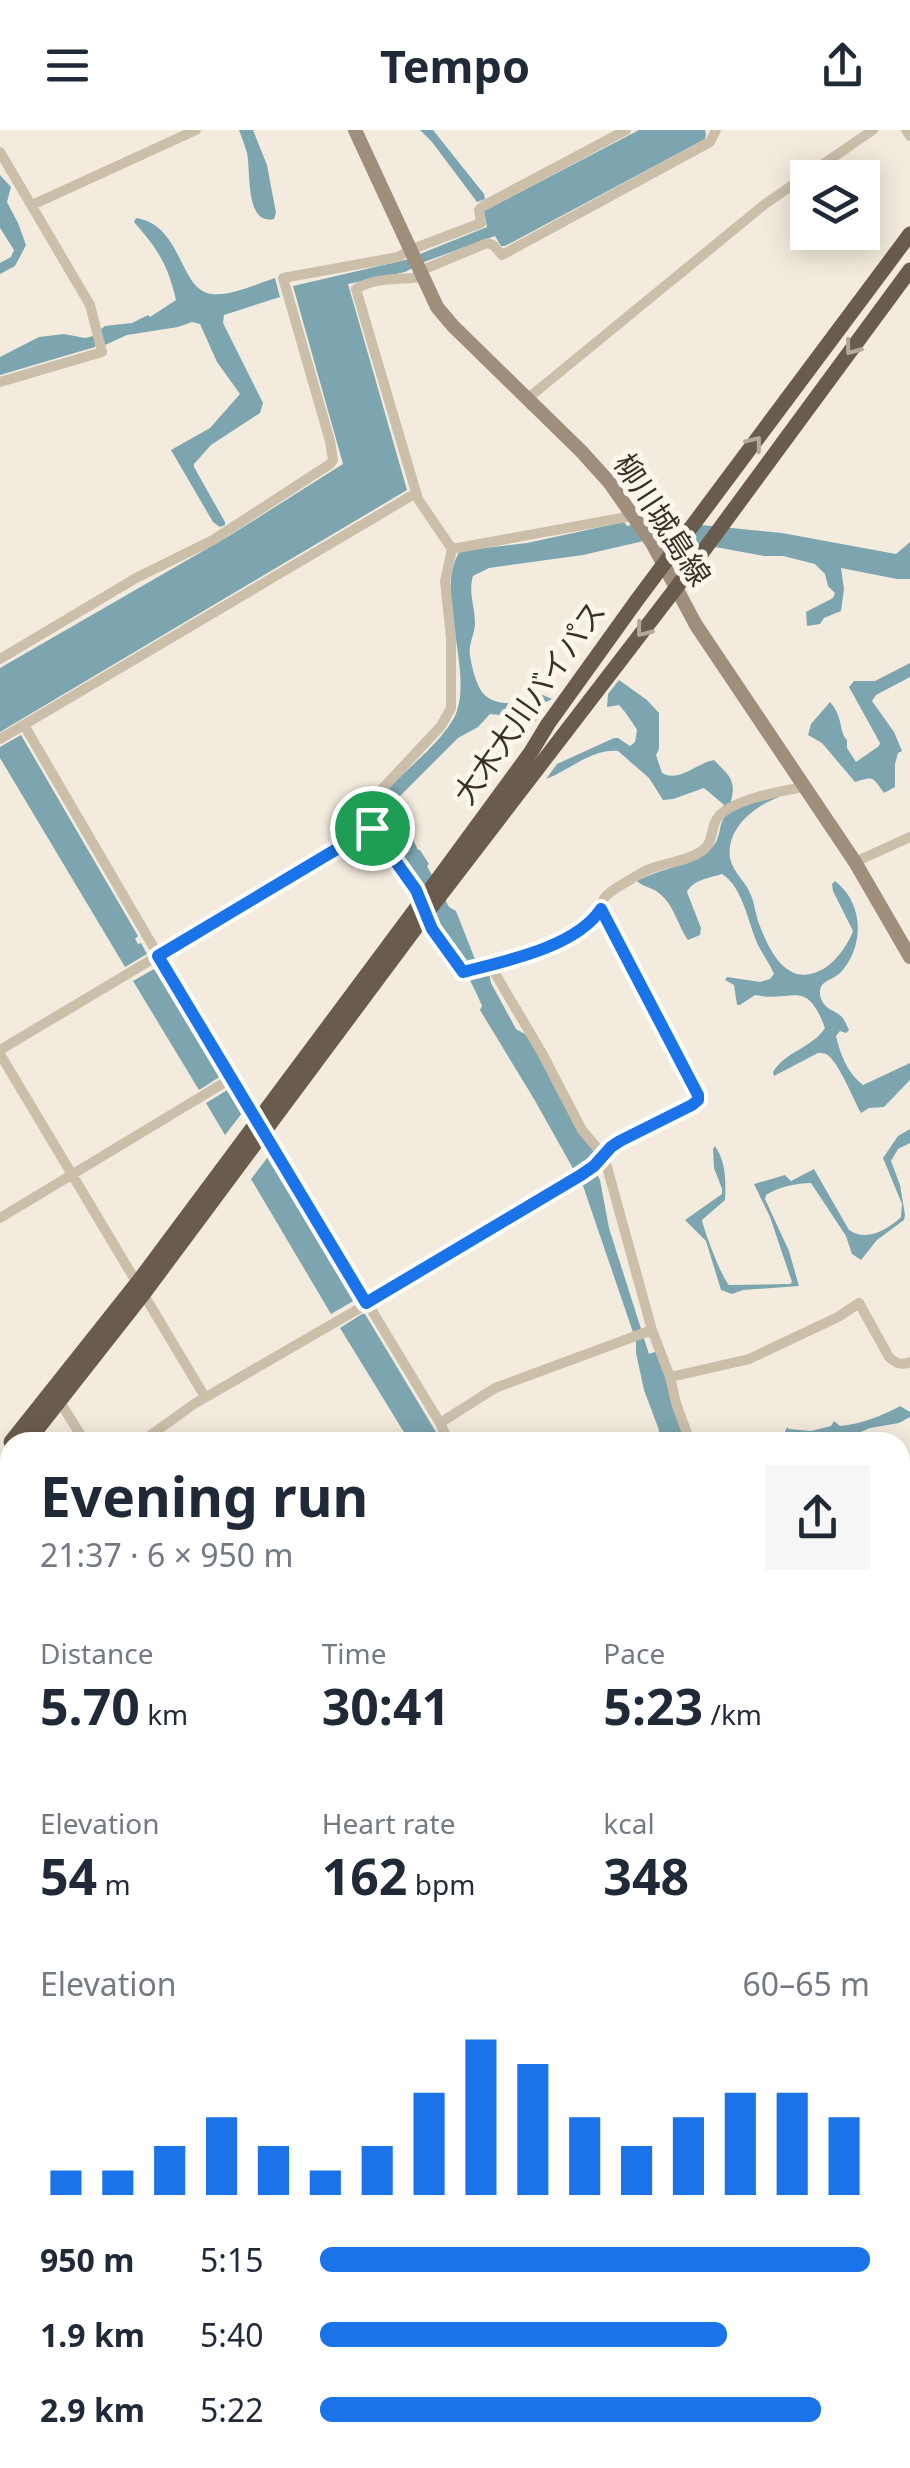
<!DOCTYPE html>
<meta charset="utf-8">
<style>
:root{--surface:#fff;--page:#f6f6f7;--text:#1f2937;--muted:#747a83;--accent:#1a73e8}
body{margin:0;font-family:"Noto Sans","Noto Sans JP",sans-serif;background:var(--page);color:var(--text);height:100vh;display:flex;flex-direction:column;font-size:38px;white-space:nowrap}
*{box-sizing:border-box;margin:0}
p{font-size:32px;color:var(--muted)}
.icon{flex:none;width:55px;height:55px;fill:none;stroke:currentColor;stroke-width:2;stroke-linecap:round;stroke-linejoin:round}
.map{position:relative;flex:1;overflow:hidden}
.panel{position:absolute;left:0px;top:1302px;width:910px;height:1038px;display:flex;flex-direction:column;background:var(--surface);border-radius:30px 30px 0 0;box-shadow:0 5px 25px #0003}
.panel>*{flex:none}
.buttons{position:absolute;left:790px;top:30px;display:grid;gap:20px}
.buttons a{display:grid;place-items:center;width:90px;height:90px;border-radius:0px;background:var(--surface);box-shadow:0 5px 25px #0003;font-size:50px}
.pin{position:absolute;display:grid;place-items:center;width:85px;height:85px;color:#fff;margin:-42px;border:5px solid #fff;border-radius:50%;box-shadow:0 2px 10px #0007}
.round{display:grid;place-items:center;flex:none;width:105px;height:105px;border-radius:0px;background:var(--page)}
.overview{display:flex;align-items:center;justify-content:space-between;height:170px;padding:0 40px}
h1{font-size:55px;font-weight:700;line-height:75px}
.metrics{display:grid;grid-template-columns:repeat(3,1fr);gap:15px;height:170px;padding:10px 40px}
.metrics div{display:grid;align-content:center}
.metrics b{font-size:50px;font-weight:700}
.metrics small{font-size:28px;font-weight:400}
.metrics p{font-size:28px}
.chart{height:280px;padding:20px 40px}
.chart p{display:flex;justify-content:space-between}
.chart svg{width:100%;height:180px;margin-top:10px;stroke:var(--accent);stroke-width:6}
ul{padding:0 40px;list-style:none;font-size:32px}
li{display:grid;grid-template-columns:160px 120px 1fr;align-items:center;height:75px}
li i{height:25px;border-radius:12px;background:var(--accent)}
header{display:flex;justify-content:space-between;align-items:center;height:130px;padding:0 40px;background:var(--surface);font-size:45px;font-weight:700}
.map>svg:first-child{display:block}
.water{fill:#7da5b0}
.lines{fill:none;stroke-linecap:round;stroke-linejoin:round}
.minor{stroke:#cbbfaa;stroke-width:10}
.secondary{stroke:#9f8e7b;stroke-width:14}
.trunk{stroke:#6a5c4d;stroke-width:15}
.oneway{stroke:#b2a99c}
.route-casing{stroke:#fff;stroke-width:20}
.route{stroke:#1a73e8;stroke-width:12}
.labels{text-anchor:middle;stroke-width:10;stroke-linejoin:round;paint-order:stroke}
.street-label{font-size:30px;fill:#393129;stroke:#faf6eb}
</style>
<header><svg class="icon" aria-label="menu" viewBox="0 0 24 24"><path d="M4 6h16M4 12h16M4 18h16"/></svg>Tempo<svg class="icon" aria-label="share" viewBox="0 0 24 24"><path d="M12 15V3M7 8l5-5 5 5M5 13v7h14v-7"/></svg></header>
<div class="map">
<svg width="910" height="2338" viewBox="0 0 910 2338">
<rect width="100%" height="100%" fill="#f3ecde"/>
<path class="water" d="M239 0H253L267 35 276 83 274 89C245 96 251 42 247 23 245 16 242 8 239 0Z
M420 0H433L484 64 485 69 477 72 432 12Z
M639 0H705L706 4 705 9 505 116H501L495 106 424 132 405 142 348 154 407 360 0 602V538L229 406 343 334 293 156 405 130 487 97 484 81Z
M0 45 11 57 7 72 18 93 26 115 15 136 0 144V133L11 127 14 120 0 98Z
M136 88C183 95 179 161 212 164 232 166 256 154 275 148L280 167 224 185 223 193 263 273 260 283 211 315 194 334V337L225 392V395L220 397 213 392 171 320 210 298 240 264 217 232 200 194 192 192 178 197 127 205 105 215 96 214 95 217 0 245V227L39 207 64 204 85 208 93 206 105 196 132 193 148 185 150 187 176 170C168 135 158 119 134 92Z
M651 390 782 403 896 424 910 412V449H897L841 438 844 459 841 481 824 488 820 494 807 496 806 482 833 468 835 463 828 456 825 444 815 434 783 426H764L661 407 583 425 489 438 473 446C468 463 475 476 475 493 475 504 468 514 470 525 471 534 476 554 482 562 495 579 527 574 543 565L552 569 542 574 540 585 535 592 525 588 490 584 478 597 458 608 398 668 395 674 418 720H420L429 734 427 736 449 777 456 781 480 842 489 843 491 853 516 899 530 907 593 1016 594 1025 591 1033 600 1050 609 1098 649 1224 657 1221 688 1312H655L658 1308 659 1300 644 1260 636 1223V1211L581 1050 584 1048 579 1040 575 1042 534 969 480 880 482 876C472 852 459 829 445 808L442 807 405 738 407 735C398 722 383 705 379 690 377 682 377 674 381 667 386 659 395 652 402 645 419 629 449 603 457 581 472 536 434 460 460 421L527 413 624 392 627 396Z
M910 533V547L876 565 872 571 894 602 902 621 898 623 895 634V657L884 663C872 647 875 646 855 652L822 613 808 605 811 594 830 572C844 588 838 600 847 610V618L856 632 879 616 880 613 849 557 854 551H875Z
M619 550 647 570 659 583V619L656 625 662 643C680 653 696 633 714 630 728 645 737 649 731 671L738 678 776 665 779 667C755 676 726 698 730 728 733 742 744 750 749 761 754 770 755 781 758 791 768 818 785 857 819 841 834 835 848 815 853 801L833 761 832 754 835 751C864 773 865 817 840 843 832 851 819 850 820 864 822 878 832 879 841 886 845 890 847 896 849 900L846 903 840 901 836 906C840 924 848 944 863 955L910 933V950L884 977 869 978 861 983C854 971 838 930 826 924 824 923 821 923 818 923L774 946 773 942C786 921 812 918 825 898 806 847 794 873 755 865L740 875H737L734 855 725 850 727 847 760 852 770 849 774 844C770 834 763 825 758 815 748 793 743 757 722 744 709 748 693 750 687 762L701 798 700 805 688 810C678 796 674 775 660 764 653 757 644 758 637 751 658 739 704 733 716 712 722 700 718 693 728 683L723 674 704 658 673 669 663 670 649 648 618 621C591 619 570 640 546 649L557 634 614 608H618L630 616 635 612 637 600C633 593 624 580 619 575L607 577 608 564Z
M21 605 138 806 135 809 138 814 141 813 147 824 125 837 0 628V617Z
M156 838 221 946 199 960 133 851Z
M229 959 243 982 225 1005 206 973Z
M910 999V1013L898 1019 891 1031 900 1055 905 1085 904 1090 877 1110 861 1130 852 1124 846 1106 811 1053C797 1053 778 1057 766 1065L765 1069 789 1121 799 1156 743 1160 732 1164 721 1160 706 1111 685 1090 722 1064V1059L714 1038 713 1019 715 1016C726 1032 726 1051 725 1070L702 1090C704 1101 722 1148 729 1155L790 1154 792 1152 770 1087 754 1054 785 1045 791 1051 814 1039 849 1100C866 1112 887 1100 901 1087L902 1074 883 1028 898 1006Z
M271 1023 355 1170 331 1184 251 1049Z
M362 1184H365L442 1312H410L340 1198Z
M900 1276 910 1282V1287L899 1293 870 1298 849 1307 783 1312 782 1309 787 1297 789 1299 811 1301 831 1296 834 1291 840 1296C861 1294 882 1286 900 1276Z
M10 1594V1645L3 1634 0 1635V1600Z
M910 1920V1966L900 1972V1926Z
M237 2330H312L299 2338H224Z"/>
<g class="lines">
<path class="minor" d="M906 0 910 6
M0 22 90 175 102 222 0 252
M32 75 196 0
M420 141 487 113 493 115 502 125 710 12 716 0
M423 147C401 150 375 147 356 159L418 369 452 419
M527 269 765 74 873 0
M632 386 452 419 445 451 451 508V578L441 596 370 672 372 698 416 760 432 799 463 842C502 832 561 820 591 792 599 785 599 774 606 766 611 760 630 750 638 745 657 732 683 734 702 721 714 713 710 697 718 687 733 669 782 661 804 657
M0 529 136 448 213 410 330 334 333 330 330 311 283 148 398 127 410 120 481 93 479 80 483 76 626 0
M24 595 196 890 440 1293 449 1312
M0 609 416 363
M855 732 910 707
M490 835 542 923 582 1000 604 1026 652 1200 670 1247 676 1273 690 1312
M0 920 372 698
M0 924 205 1267
M0 1088 232 948
M670 1247 749 1229 838 1187 859 1173 889 1227C895 1233 901 1236 910 1232
M60 1272 85 1312
M440 1293 495 1258 652 1200
M141 1312 194 1274 360 1178 581 1045C596 1035 605 1021 620 1011L698 970 695 956 601 779
M900 1556 910 1569
M900 1711 910 1705
M0 1787 10 1781
M900 1921 910 1914
M900 1979 910 1973
M0 2124 10 2138
M0 2155 10 2149
M900 2265 910 2257
M679 2330 681 2338
M833 2338 839 2330"/>
<path class="secondary" d="M355 0 437 177 453 196 581 321 609 352 652 413 696 495 855 732 910 827"/>
<path class="trunk" d="M11 1312 138 1152 438 749 531 622 548 594 637 470 910 104
M27 1312 144 1163 429 780 676 458 910 140
M0 1345 10 1333"/>
</g>
<defs><path id="oneway-chevron" d="M-2-3.5L2.5 0L-2 3.5" fill="none" stroke-width="1.6" stroke-linecap="round" stroke-linejoin="round" transform="scale(2.5)"/></defs>
<g class="oneway">
<use href="#oneway-chevron" transform="translate(852 218) rotate(127)"/>
<use href="#oneway-chevron" transform="translate(755 313) rotate(-52)"/>
<use href="#oneway-chevron" transform="translate(643 500) rotate(128)"/>
</g>
<g class="lines">
<defs>
<path id="route" d="M372 698 416 760 432 799 463 842C506 831 576 817 601 779L698 965V970L692 975 620 1011 611 1017 594 1036 581 1045 366 1173 158 826Z"/>
</defs>
<use href="#route" class="route-casing"/>
<use href="#route" class="route"/>
</g>
<g class="labels">
<g class="street-label">
<text transform="translate(662 390) rotate(57)" y="10">柳川城島線</text>
<text transform="translate(530 573) rotate(-55)" y="10">大木大川バイパス</text>
</g>
</g>
</svg>
<div class="buttons">
<a><svg class="icon" aria-label="layers" viewBox="0 0 24 24"><path d="M12 4l9 5-9 5-9-5zM3 14l9 5 9-5"/></svg></a>
</div>
<div class="pin" style="left:372px;top:698px;background:#1e9e55"><svg class="icon" aria-label="arrive" viewBox="0 0 24 24"><path d="M6 21V4h12l-3 4 3 4H6"/></svg></div>
<section class="panel">
<div class="overview"><div><h1>Evening run</h1><p>21:37 · 6 × 950 m</p></div><a class="round"><svg class="icon" aria-label="share" viewBox="0 0 24 24"><path d="M12 15V3M7 8l5-5 5 5M5 13v7h14v-7"/></svg></a></div>
<div class="metrics">
<div><p>Distance</p><b>5.70<small> km</small></b></div>
<div><p>Time</p><b>30:41</b></div>
<div><p>Pace</p><b>5:23<small> /km</small></b></div>
</div>
<div class="metrics">
<div><p>Elevation</p><b>54<small> m</small></b></div>
<div><p>Heart rate</p><b>162<small> bpm</small></b></div>
<div><p>kcal</p><b>348</b></div>
</div>
<div class="chart"><p><span>Elevation</span>60–65 m</p>
<svg viewBox="0 0 160 44" preserveAspectRatio="none"><path d="M5 44V38M15 44V38M25 44V32M35 44V25M45 44V32M55 44V38M65 44V32M75 44V19M85 44V6M95 44V12M105 44V25M115 44V32M125 44V25M135 44V19M145 44V19M155 44V25"/></svg>
</div>
<ul>
<li><b>950 m</b>5:15<i style="width:100%"></i></li>
<li><b>1.9 km</b>5:40<i style="width:74%"></i></li>
<li><b>2.9 km</b>5:22<i style="width:91%"></i></li>
</ul>
</section>
</div>
